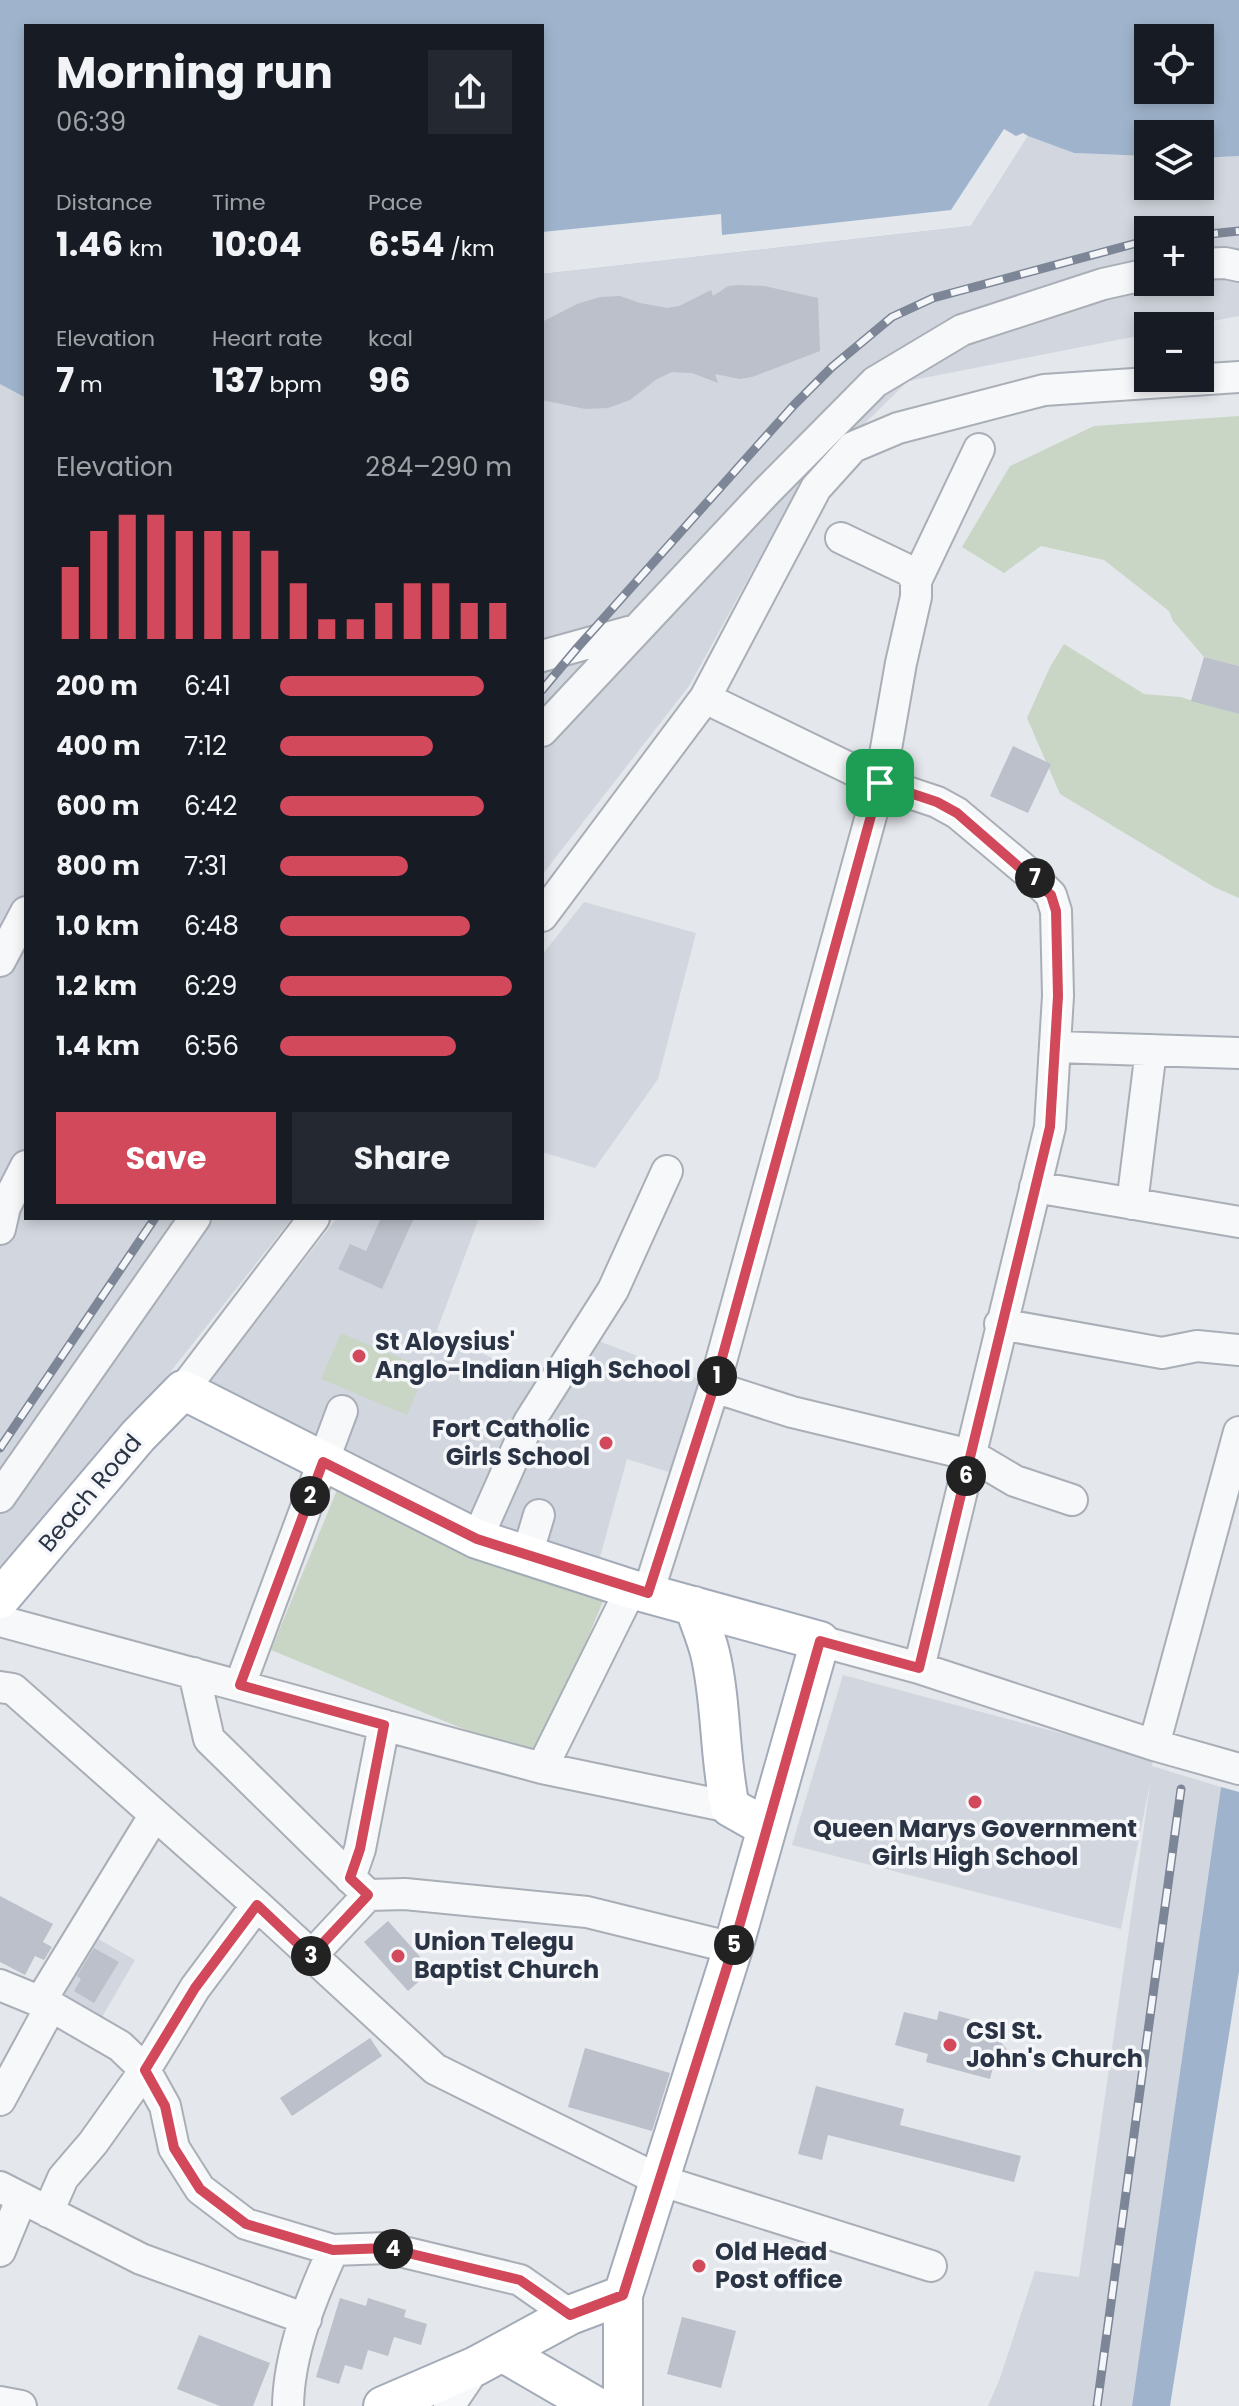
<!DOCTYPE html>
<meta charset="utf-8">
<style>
:root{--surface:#171b24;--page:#242831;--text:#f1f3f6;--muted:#9ea1a6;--accent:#d1495b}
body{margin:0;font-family:Poppins,sans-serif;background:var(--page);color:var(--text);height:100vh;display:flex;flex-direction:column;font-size:30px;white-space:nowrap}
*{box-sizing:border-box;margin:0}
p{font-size:26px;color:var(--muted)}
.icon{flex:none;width:44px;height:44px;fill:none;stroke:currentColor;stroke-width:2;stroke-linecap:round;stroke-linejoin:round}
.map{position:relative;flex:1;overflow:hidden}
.panel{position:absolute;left:24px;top:24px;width:520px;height:1196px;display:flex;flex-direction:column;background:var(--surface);border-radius:0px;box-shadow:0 4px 12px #0003}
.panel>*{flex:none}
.controls{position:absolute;left:1134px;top:24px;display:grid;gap:16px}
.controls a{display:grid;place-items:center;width:80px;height:80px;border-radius:0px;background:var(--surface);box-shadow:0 4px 12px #0003;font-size:40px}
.pin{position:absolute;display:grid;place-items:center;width:68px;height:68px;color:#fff;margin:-34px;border-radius:16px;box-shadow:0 4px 12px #0006}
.km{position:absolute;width:40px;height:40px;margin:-20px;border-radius:50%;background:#222;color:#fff;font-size:22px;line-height:40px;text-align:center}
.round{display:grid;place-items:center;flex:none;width:84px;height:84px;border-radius:0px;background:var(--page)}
.summary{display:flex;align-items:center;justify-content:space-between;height:136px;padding:0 32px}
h1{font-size:44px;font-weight:700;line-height:60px}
.metrics{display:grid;grid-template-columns:repeat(3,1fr);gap:12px;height:136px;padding:8px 32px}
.metrics div{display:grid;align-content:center}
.metrics b{font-size:34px;font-weight:700}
.metrics small{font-size:22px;font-weight:400}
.metrics p{font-size:22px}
.chart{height:224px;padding:16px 32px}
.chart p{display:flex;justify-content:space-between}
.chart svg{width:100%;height:144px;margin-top:8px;stroke:var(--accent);stroke-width:6}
.button{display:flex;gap:16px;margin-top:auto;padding:16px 32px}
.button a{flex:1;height:92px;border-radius:0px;background:var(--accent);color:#fff;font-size:32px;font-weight:700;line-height:92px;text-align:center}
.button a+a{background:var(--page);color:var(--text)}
ul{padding:0 32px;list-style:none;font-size:26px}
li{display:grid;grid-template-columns:128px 96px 1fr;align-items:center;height:60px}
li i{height:20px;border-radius:10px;background:var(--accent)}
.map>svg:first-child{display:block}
.built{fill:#d2d6de;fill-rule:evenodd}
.green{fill:#c9d6c5}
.water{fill:#9fb4cc;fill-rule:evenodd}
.pier{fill:#e4e7ec}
.building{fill:#bbc0ca}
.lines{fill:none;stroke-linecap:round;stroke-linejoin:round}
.minor-casing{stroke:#a9aeb7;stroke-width:34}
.major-casing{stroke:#a3abb8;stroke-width:42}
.minor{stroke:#f7f8fa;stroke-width:30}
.major{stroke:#fff;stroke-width:38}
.rail-casing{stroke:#7d8696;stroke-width:9}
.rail{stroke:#f4f6f9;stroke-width:6;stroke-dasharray:18;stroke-linecap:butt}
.route-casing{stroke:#fff;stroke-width:16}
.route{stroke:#d1495b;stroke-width:10}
.poi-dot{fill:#d1495b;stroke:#f4f6f9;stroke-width:3}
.labels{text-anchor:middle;stroke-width:7;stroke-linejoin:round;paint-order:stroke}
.poi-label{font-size:24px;font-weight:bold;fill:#2b3445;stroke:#f4f6f9;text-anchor:start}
.street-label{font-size:24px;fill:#2b3445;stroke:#f4f6f9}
</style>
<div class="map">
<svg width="1239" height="2406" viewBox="0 0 1239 2406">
<rect width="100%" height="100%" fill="#e4e7ec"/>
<path class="built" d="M1028 136 1074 153 1148 156V186H1200V158L1239 156V316L1186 326H1148V334L908 381 797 490 689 686 542 875V274L970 226ZM1148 230H1200V282H1148Z
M0 384 26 398V1218H292L153 1394 0 1570Z
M584 902 696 933 658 1079 595 1168 542 1152V955Z
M337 1218H479L437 1330 539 1382 477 1522 209 1382Z
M596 1340 706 1382 675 1474 627 1459 599 1561 490 1525 534 1429Z
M843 1675 1153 1758 1152 1766 1221 1787 1132 2406H988L1000 2378 1035 2271 1079 2277 1151 1778 1121 1929 792 1845Z
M88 1933 135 1960 98 2024 49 1998Z"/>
<path class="green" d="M1239 416V666L1204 657 1173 621 1169 611 1104 560 1041 546 1004 573 962 547 1010 466 1094 426Z
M1064 644 1144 694 1180 697 1239 714V898L1214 887 1060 794 1027 718 1050 667Z
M341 1333 426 1369 407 1415 321 1379Z
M337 1490 604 1599 537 1759 271 1650Z"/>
<path class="water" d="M0 0H1239V156L1200 158V134H1148V156L1074 153 1028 136 971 226 542 274V26H26V398L0 384ZM1148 38H1200V90H1148Z
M1221 1787 1239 1792V1971L1170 2406H1132Z"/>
<path class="pier" d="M1004 129 1016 136 1023 133 1028 136 971 226 542 274V232L721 214 722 235 951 210Z"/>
<path class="building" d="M740 285 764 286 818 298 820 351 752 377 740 379 715 374 718 383 692 373 672 372 657 379 630 400 608 408 585 409 542 400V322L577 304 600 297 620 296 640 303 667 308 679 306 711 290 713 296 728 286Z
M1204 657 1239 666V714L1191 701Z
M1013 746 1051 764 1028 813 990 796Z
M381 1218H414L382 1289 338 1269 350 1244 366 1251Z
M0 1896 53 1924 43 1942 52 1947 44 1960 35 1956 25 1975 0 1962Z
M388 1921 432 1970 408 1991 364 1942Z
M94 1948 119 1962 94 2003 74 1991 81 1979 77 1976Z
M939 2011 1003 2028 1000 2041 1009 2052 1006 2062 993 2067 990 2079 926 2062 928 2054 895 2045 904 2012 937 2020Z
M370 2038 382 2056 292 2116 280 2098Z
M585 2048 670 2073 652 2131 568 2107Z
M816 2086 904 2109 900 2125 1021 2156 1014 2182 828 2135 822 2160 798 2154Z
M340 2298 366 2306 368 2298 406 2310 404 2317 427 2324 421 2345 394 2337 388 2356 368 2350 362 2370 345 2365 339 2384 316 2377Z
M682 2317 736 2331 721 2388 667 2374Z
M199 2335 270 2363 253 2406H220L177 2389Z"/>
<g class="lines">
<defs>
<path id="minor" d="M1200 264 1225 263 1239 266
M916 581 979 449
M542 656 636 630
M705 698 880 783 937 802 957 813 1031 875 1051 895 1056 911 1058 996 1050 1127 919 1668
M542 731 766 492 875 382 962 330 1103 284 1148 274
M542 916 705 698 816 488 853 447 898 428 1044 390 1239 377
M0 961 26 912
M1056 1047 1239 1053
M1035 1187 1239 1222
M1132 1204 1151 1050
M0 1229 5 1207 26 1166
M1000 1324 1162 1353 1197 1346 1239 1350
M714 1387 792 1412 971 1455 1015 1481 1072 1500
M183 1390 314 1218
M0 1497 195 1218
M477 1539 529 1422 613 1290 667 1171
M527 1555 539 1515
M648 1593 714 1387 880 783 901 663 916 597V581L910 571 841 538
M0 1621 542 1768 730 1807
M820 1641 919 1668 1154 1745 1239 1769
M194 1673 209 1739 368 1895
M240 1685 342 1411
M0 1687 13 1689 257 1905 435 2069 659 2180 931 2266
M1154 1745 1239 1432
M542 1768 631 1589
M350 1878 360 1849 384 1725
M311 1956 368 1895 405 1894 587 1912 733 1948
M0 1985 51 2006 120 2046 145 2070 165 2106 174 2148 200 2189 246 2224 333 2250
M40 2002 154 1816
M0 2100 51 2006
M0 2187 141 2259 306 2319
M48 2212 63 2178 93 2143 145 2070 195 1988 257 1905
M0 2251 21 2200
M0 2402 21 2406
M288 2406C289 2352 311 2299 333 2250L387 2248 520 2280 570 2315
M449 2406 476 2366"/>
<path id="major" d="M0 1599 138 1436 183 1390 477 1539 631 1589 820 1641 733 1948 623 2295V2406
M694 1606C699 1621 706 1637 710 1653 722 1703 719 1757 730 1807L767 1828
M502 2352 595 2406
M383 2406 476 2366 570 2315 623 2295"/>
</defs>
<use href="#minor" class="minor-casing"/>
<use href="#major" class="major-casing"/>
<use href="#minor" class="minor"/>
<use href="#major" class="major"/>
<defs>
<path id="rail" d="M1200 235 1239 231
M542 690 578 647 794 405 832 367 892 317 933 298 1148 240
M0 1448 155 1218
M1097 2406 1181 1789"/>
</defs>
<use href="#rail" class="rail-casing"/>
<use href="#rail" class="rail"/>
</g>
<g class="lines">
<defs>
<path id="route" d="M880 783 937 802 957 813 1051 895 1056 911 1058 996 1050 1127 919 1668 820 1641 733 1948 623 2295 570 2315 520 2280 387 2248 333 2250 246 2224 200 2189 174 2148 165 2106 145 2070 195 1988 257 1905 311 1956 368 1895 350 1878 360 1849 384 1725 240 1685 323 1462 477 1539 648 1593 714 1387Z"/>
</defs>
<use href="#route" class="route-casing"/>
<use href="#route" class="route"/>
</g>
<g class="poi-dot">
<circle cx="359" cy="1356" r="8"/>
<circle cx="606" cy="1443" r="8"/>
<circle cx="975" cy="1802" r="8"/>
<circle cx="398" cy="1956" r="8"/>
<circle cx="950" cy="2045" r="8"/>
<circle cx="699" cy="2266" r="8"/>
</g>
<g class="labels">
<g class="poi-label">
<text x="375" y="1350">St Aloysius'<tspan x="375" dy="28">Anglo-Indian High School</tspan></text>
<text x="590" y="1437" text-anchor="end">Fort Catholic<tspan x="590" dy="28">Girls School</tspan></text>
<text x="975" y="1837" text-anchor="middle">Queen Marys Government<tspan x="975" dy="28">Girls High School</tspan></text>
<text x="414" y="1950">Union Telegu<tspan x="414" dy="28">Baptist Church</tspan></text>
<text x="966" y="2039">CSI St.<tspan x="966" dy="28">John's Church</tspan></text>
<text x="715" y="2260">Old Head<tspan x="715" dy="28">Post office</tspan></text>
</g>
<g class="street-label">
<text transform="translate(90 1493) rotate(-50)" y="8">Beach Road</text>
</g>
</g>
</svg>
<div class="controls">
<a><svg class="icon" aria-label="locate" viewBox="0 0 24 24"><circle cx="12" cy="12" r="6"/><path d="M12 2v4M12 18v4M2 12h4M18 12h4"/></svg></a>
<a><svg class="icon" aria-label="layers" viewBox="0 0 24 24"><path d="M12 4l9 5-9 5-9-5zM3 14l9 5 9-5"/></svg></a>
<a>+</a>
<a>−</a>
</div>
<div class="pin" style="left:880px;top:783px;background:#1e9e55"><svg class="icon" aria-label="arrive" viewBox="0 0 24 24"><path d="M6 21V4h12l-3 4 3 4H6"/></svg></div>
<b class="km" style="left:717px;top:1376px">1</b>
<b class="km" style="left:310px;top:1496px">2</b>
<b class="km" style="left:311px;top:1956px">3</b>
<b class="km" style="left:393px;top:2249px">4</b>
<b class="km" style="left:734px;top:1945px">5</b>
<b class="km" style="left:966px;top:1476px">6</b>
<b class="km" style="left:1035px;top:878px">7</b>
<section class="panel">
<div class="summary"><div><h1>Morning run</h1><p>06:39</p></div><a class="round"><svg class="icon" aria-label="share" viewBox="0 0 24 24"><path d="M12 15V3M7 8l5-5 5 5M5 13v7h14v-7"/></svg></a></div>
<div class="metrics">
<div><p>Distance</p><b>1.46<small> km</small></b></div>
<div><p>Time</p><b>10:04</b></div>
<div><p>Pace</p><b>6:54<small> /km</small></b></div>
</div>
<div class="metrics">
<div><p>Elevation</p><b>7<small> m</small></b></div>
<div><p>Heart rate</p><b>137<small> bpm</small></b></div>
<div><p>kcal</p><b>96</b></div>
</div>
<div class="chart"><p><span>Elevation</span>284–290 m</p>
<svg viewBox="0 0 160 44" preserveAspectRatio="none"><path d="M5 44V22M15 44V11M25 44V6M35 44V6M45 44V11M55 44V11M65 44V11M75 44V17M85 44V27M95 44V38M105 44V38M115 44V33M125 44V27M135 44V27M145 44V33M155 44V33"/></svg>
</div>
<ul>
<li><b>200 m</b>6:41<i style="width:88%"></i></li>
<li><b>400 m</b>7:12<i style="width:66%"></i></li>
<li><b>600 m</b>6:42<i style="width:88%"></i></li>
<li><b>800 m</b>7:31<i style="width:55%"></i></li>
<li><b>1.0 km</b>6:48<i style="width:82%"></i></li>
<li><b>1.2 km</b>6:29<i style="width:100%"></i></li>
<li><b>1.4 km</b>6:56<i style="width:76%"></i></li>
</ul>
<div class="button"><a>Save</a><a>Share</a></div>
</section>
</div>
